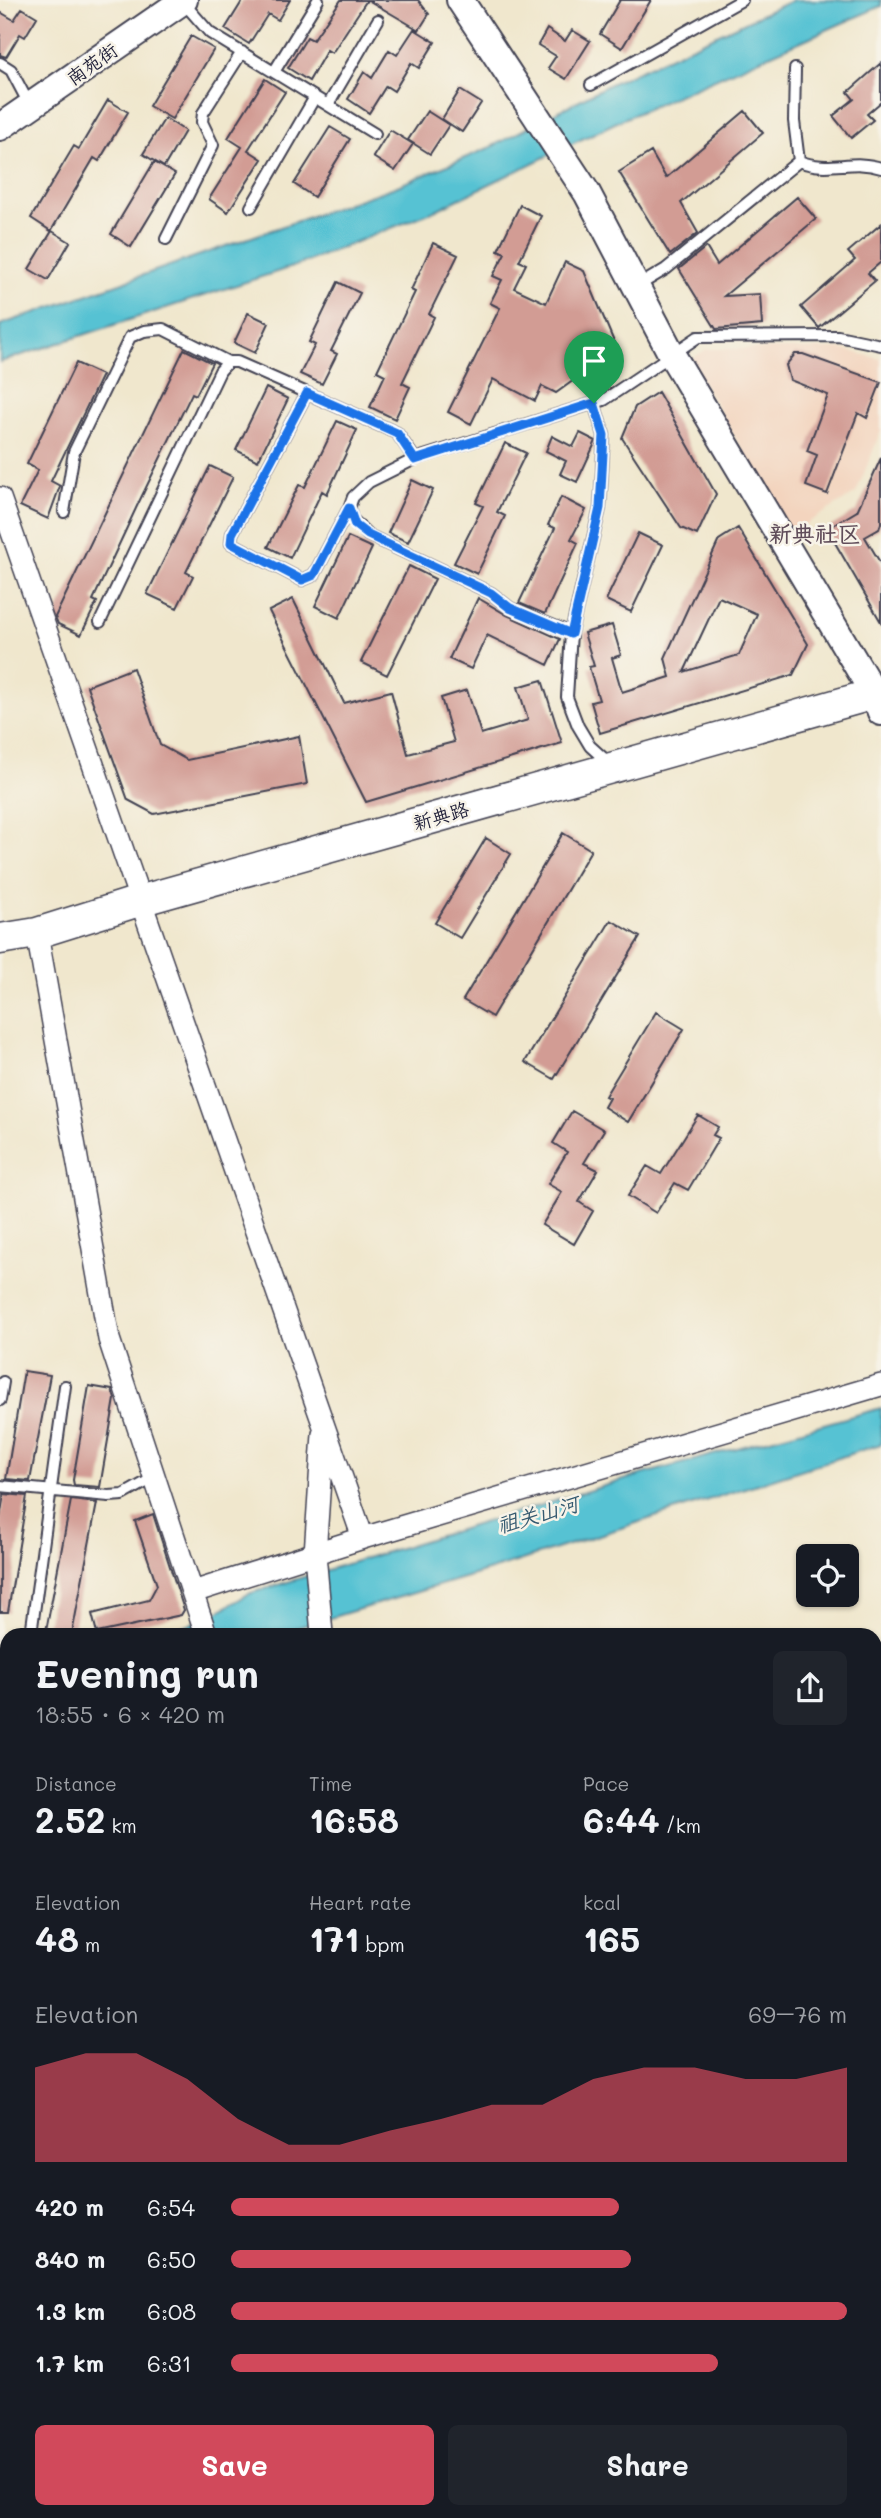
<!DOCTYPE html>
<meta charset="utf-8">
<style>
:root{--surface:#171b24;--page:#20242c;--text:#f1f3f6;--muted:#9ea1a6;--accent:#d1495b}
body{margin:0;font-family:Mali,"LXGW WenKai TC",sans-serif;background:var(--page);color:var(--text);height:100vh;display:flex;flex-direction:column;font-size:26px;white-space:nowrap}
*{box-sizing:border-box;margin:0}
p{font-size:23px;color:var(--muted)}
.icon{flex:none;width:38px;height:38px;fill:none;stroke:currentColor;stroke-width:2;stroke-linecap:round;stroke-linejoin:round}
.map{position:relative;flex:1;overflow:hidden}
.drawer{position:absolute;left:0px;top:1628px;width:882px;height:891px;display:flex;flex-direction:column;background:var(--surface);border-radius:21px 21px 0 0;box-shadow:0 2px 5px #0004}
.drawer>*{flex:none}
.controls{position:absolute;left:796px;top:1544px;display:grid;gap:14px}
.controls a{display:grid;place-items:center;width:63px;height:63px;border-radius:10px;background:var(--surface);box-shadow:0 2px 5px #0004;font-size:35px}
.pin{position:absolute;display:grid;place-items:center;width:60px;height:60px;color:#fff;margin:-72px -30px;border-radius:50% 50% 50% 0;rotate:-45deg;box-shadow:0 0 7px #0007}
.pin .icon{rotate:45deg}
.round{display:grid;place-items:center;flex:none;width:74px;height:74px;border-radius:10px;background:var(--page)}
.headline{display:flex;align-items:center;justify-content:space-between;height:119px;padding:0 35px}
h1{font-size:38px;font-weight:800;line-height:52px}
.stats{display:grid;grid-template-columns:repeat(3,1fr);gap:10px;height:119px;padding:7px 35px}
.stats div{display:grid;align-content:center}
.stats b{font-size:35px;font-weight:800}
.stats small{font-size:19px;font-weight:400}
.stats p{font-size:19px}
.chart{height:196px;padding:14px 35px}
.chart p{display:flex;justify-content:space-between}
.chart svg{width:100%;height:126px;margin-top:7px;fill:var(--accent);opacity:.7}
.action{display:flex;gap:14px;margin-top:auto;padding:14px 35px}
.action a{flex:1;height:80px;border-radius:10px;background:var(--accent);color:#fff;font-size:28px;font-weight:800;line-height:80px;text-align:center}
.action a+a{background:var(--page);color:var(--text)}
ul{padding:0 35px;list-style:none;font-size:23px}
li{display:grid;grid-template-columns:112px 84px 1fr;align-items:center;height:52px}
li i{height:18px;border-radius:9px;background:var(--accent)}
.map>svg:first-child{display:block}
.built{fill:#f3d4be}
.water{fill:#57c2d3;stroke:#3c7287;stroke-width:2}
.building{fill:#d29c94;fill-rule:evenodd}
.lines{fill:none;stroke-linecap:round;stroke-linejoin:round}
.service-casing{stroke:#414051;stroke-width:14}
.minor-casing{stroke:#414051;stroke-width:24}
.tertiary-casing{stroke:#414051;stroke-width:30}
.secondary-casing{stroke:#414051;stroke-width:33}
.service{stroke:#fff;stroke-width:10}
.minor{stroke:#fff;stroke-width:21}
.tertiary{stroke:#fff;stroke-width:26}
.secondary{stroke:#fff;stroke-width:30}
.route-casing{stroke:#fff;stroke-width:14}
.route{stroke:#1a73e8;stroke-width:9}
.labels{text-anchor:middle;stroke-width:5;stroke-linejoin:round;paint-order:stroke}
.street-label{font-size:19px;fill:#22223b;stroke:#f7f3e8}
.water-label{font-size:21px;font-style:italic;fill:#355a70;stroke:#f7f3e8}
.quarter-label{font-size:23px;font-weight:bold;fill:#604d5a;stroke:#f7f3e8}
</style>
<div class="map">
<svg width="881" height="2518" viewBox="0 0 881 2518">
<rect width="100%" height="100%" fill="#f7f3e8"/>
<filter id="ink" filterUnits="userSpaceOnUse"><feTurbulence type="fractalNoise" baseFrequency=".0143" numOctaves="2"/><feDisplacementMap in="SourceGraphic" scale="14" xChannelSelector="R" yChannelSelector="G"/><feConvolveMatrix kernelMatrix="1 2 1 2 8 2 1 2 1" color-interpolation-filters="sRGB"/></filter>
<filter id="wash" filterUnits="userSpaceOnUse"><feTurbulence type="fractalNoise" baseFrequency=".00686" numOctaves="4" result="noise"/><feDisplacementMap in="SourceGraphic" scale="28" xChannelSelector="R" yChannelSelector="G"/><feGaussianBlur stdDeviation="1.57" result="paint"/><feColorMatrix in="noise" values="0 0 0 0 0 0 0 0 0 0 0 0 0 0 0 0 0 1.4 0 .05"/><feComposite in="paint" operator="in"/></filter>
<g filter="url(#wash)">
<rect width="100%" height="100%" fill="#f0e7cd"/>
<path class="built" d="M707 349H841L881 359V431L856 493 791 533 690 360Z"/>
<path class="water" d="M793 0H881V6L619 121 434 211 298 265 0 362V325L395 187 491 147 608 85Z
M881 1408V1444L497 1568 276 1634H152C188 1628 217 1614 248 1594L637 1476Z
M7 1666V1706L0 1708V1668Z
M881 2171V2518H822L823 2511H875V2193Z"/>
<g id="blocks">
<path class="building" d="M243 0H290L278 20 268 14 249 44 225 29Z
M341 0H367L332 53 327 50 309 81 288 68 307 37 313 40Z
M368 0H418L429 14 419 30Z
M620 0H651L622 48 600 34Z
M22 8 37 17 25 37 20 34 6 57 0 55V12L14 20Z
M414 29 435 42 419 68 411 63 394 91 386 86 369 113 348 99 364 72 372 78 389 50 397 55Z
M547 29 565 41 572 30 590 41 566 79 548 68 556 56 538 45Z
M191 36 214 49 172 119 149 106Z
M881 63V102L867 114 873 120 851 138 833 116 854 99 848 92Z
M265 79 285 92 248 150 262 159 228 212 209 199 242 147 228 138Z
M460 90 481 103 462 132 442 119Z
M108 100 128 112 99 161 94 158 51 231 31 218 74 146 79 149Z
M427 111 449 125 430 154 408 140Z
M745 111 763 133 681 203 698 233 670 255 619 172 651 152 666 178Z
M165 118 185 131 164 167 143 154Z
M330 127 350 139 314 197 294 184Z
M390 130 413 144 395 171 373 157Z
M154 162 175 174 131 247 111 234Z
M797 197 816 219 724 296 760 294 762 325 716 329 679 269 706 247 717 265Z
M520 205 541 216 519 261 526 264 514 288 546 303 565 262 584 271 617 349 556 393 542 386 535 401 493 379 471 424 448 412 500 308 490 303 502 280 493 276 505 253 498 250Z
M881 224V262L868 273 875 281 819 328 801 307 855 260 848 252Z
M52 231 70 242 48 280 29 269Z
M433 243 458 255 429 314 434 317 402 383 410 387 395 419 370 407 385 375 377 371 415 292 411 290Z
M338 282 360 293 331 351 337 354 322 384 300 374 315 345 309 342Z
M248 313 269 323 255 353 234 343Z
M184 349 212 363 196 395 192 393 138 504 93 600 97 602 81 635 58 624 55 617Z
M795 354H803L881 382 867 418 858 413 827 494 806 486 817 455 807 451 828 395 790 380 786 365Z
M76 363 102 375 51 481 60 486 48 519 20 506 38 470 27 464Z
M266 388 288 399 258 461 236 450Z
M658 392 716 494 697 535 681 528 622 438 635 407Z
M337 421 357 430 327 494 322 491 290 558 268 547 299 485 305 487Z
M580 433 596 441 577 482 560 474 566 461 546 451 552 436 573 447Z
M505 443 526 453 497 512 505 516 477 574 454 563 483 506 476 503Z
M881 458V523L879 529 865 537 881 564V622L827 529 857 511Z
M210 466 233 477 186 572 193 576 177 608 147 594Z
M412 480 433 490 408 542 388 533Z
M561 497 586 510 571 539 578 543 545 614 519 603 555 528 548 525Z
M738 528 808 644 793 675 600 733 591 702 599 700 589 667 594 666 584 633 612 625 621 655 612 658 622 692 670 677 665 658 719 540ZM719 597 757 614 739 655 684 672Z
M638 533 663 545 631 612 606 600Z
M348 537 372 548 339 618 315 606Z
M409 566 435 579 387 675 361 662Z
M478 598 507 615 560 639 548 665 487 635 471 669 449 659Z
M293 599 344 703 391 691 408 754 454 742 441 698 467 690 481 734 528 720 518 687 542 680 562 743 366 802 269 611Z
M133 668 160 745 187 760 299 736 307 784 154 814 128 800 87 686Z
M563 833 591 850 492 1017 463 1000Z
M486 838 511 854 460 938 435 923Z
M611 920 640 937 554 1079 525 1062Z
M656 1012 684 1029 628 1122 604 1107 609 1098 605 1096Z
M572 1111 604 1130 584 1163 598 1170 579 1202 593 1211 574 1244 542 1225 562 1192 548 1184 567 1152 553 1143Z
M698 1115 718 1127 713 1135 719 1138 688 1190 675 1183 656 1213 628 1196 647 1166 661 1174Z
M24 1371 50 1375 30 1481 6 1479Z
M89 1386 112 1390 115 1399 100 1487 74 1485 73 1480Z
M4 1494 27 1496 8 1612H0V1518Z
M71 1500 97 1503 72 1634H63L46 1631Z
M153 1514 184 1610 181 1615 97 1633 92 1614 149 1600 157 1585 135 1521Z"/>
</g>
</g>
<g filter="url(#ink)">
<use href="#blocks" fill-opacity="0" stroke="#414051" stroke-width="2"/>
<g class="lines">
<defs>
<path id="service" d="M182 1 210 33 375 134
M0 63 11 70 30 106
M274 72 318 0
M591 85 742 0
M328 105 378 20
M799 161C829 173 852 158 881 168
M251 207 315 97
M166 239 213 145 202 122 203 113 242 52
M636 287 666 269 799 161 794 121 795 69
M307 393 232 534 231 543 302 580 314 575 349 508
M594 403 604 435 600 508 571 633 567 697 578 726 590 746 611 765
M64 512 74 452 130 337 144 331 163 329 228 362
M100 622 220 371 228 362H237L397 433 415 459
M571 633 510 608 491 593 368 535 352 519 349 508 353 497 369 482 415 459 604 400 698 337 838 336 881 345
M0 1400 3 1382
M0 1486 109 1496 123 1495 155 1477
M31 1634 65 1386
M170 2518H190"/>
<path id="minor" d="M0 498 363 1538 193 1592
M37 933 109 1339 206 1634
M363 1538 881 1385
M322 1634 315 1554 323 1434
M0 2279H7
M304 2518 305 2511"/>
<path id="tertiary" d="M460 0 587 193 672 355 874 694 881 712
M0 127 184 0"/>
<path id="secondary" d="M0 939 37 933 139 901 881 692"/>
</defs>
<use href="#service" class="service-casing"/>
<use href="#minor" class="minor-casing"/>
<use href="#tertiary" class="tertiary-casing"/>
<use href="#secondary" class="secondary-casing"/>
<use href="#service" class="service"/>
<use href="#minor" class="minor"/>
<use href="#tertiary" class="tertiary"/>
<use href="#secondary" class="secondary"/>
</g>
</g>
<g class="lines" filter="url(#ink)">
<defs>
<path id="route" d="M307 393 397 433 415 460 594 403 604 435 600 508 571 634 510 608 491 593 368 535 355 525 349 508 314 575 302 580 231 543 232 534Z"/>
</defs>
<use href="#route" class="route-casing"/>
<use href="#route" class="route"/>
</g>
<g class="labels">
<g class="street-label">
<text transform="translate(92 64) rotate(-35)" y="7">南苑街</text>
<text transform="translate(441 816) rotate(-16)" y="7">新典路</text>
</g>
<g class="water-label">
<text transform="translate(538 1515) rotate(-16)" y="7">祖关山河</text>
</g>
<g class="quarter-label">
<text x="815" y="542">新典社区</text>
</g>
</g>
</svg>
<div class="controls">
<a><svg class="icon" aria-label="locate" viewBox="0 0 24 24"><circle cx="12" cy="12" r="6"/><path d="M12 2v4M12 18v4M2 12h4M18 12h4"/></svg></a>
</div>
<div class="pin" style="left:594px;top:403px;background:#1e9e55"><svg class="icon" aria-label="arrive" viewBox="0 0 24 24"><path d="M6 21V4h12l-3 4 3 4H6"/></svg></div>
<section class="drawer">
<div class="headline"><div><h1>Evening run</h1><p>18:55 · 6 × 420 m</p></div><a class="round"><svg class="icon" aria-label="share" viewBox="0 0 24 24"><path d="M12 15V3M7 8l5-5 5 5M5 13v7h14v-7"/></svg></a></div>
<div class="stats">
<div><p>Distance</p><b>2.52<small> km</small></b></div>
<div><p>Time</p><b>16:58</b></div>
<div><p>Pace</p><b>6:44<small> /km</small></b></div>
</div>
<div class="stats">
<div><p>Elevation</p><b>48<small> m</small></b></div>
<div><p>Heart rate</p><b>171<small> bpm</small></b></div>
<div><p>kcal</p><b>165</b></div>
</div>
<div class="chart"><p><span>Elevation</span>69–76 m</p>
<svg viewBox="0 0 160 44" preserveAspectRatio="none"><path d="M0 44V11L10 6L20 6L30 15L40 29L50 38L60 38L70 33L80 29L90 24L100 24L110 15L120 11L130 11L140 15L150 15L160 11V44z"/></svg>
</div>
<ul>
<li><b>420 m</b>6:54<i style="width:63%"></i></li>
<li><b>840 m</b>6:50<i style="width:65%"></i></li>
<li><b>1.3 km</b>6:08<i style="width:100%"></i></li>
<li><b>1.7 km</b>6:31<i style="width:79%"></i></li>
</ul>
<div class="action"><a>Save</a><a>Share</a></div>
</section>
</div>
